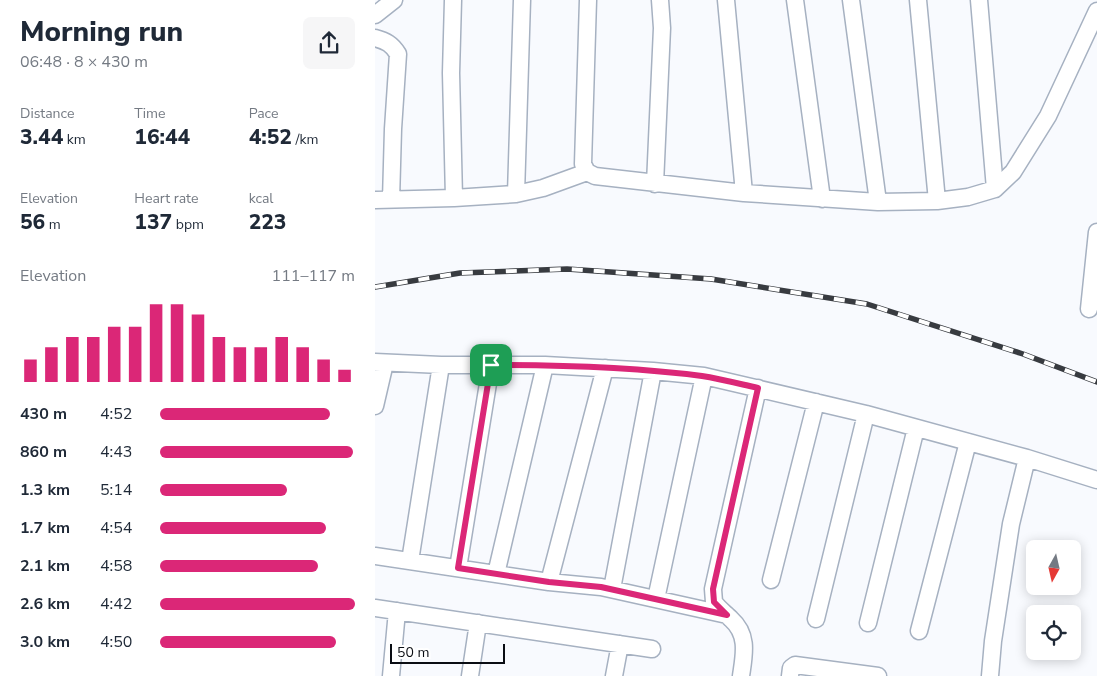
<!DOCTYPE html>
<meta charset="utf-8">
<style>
:root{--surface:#fff;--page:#f6f6f7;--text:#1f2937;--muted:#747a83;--accent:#db2777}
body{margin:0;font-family:"Nunito Sans",sans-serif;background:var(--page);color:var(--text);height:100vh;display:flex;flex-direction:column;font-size:19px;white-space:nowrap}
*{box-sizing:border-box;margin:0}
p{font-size:16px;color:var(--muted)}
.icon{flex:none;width:28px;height:28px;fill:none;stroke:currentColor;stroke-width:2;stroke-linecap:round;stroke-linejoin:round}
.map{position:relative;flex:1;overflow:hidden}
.panel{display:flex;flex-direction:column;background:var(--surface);width:375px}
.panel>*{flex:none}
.needle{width:32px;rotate:188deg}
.buttons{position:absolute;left:651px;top:540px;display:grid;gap:10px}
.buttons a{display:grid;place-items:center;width:55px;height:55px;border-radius:8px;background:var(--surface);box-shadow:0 2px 12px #0003;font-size:25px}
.scale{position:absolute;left:15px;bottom:12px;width:115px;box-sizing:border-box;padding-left:5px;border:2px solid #0a0d13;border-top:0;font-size:14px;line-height:18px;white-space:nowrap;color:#0a0d13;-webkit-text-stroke:4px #fff;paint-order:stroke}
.pin{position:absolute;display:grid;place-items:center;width:42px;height:42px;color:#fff;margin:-21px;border-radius:10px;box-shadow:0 2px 8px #0006}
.round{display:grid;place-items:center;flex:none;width:52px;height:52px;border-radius:8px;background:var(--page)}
.headline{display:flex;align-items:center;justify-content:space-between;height:85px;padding:0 20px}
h1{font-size:28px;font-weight:800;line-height:38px}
.metrics{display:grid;grid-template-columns:repeat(3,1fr);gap:8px;height:85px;padding:5px 20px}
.metrics div{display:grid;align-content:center}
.metrics b{font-size:21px;font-weight:800}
.metrics small{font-size:14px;font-weight:400}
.metrics p{font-size:14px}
.chart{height:140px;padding:10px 20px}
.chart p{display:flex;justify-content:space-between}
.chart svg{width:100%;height:90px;margin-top:5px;stroke:var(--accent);stroke-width:6}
ul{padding:0 20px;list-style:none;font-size:16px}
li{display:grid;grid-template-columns:80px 60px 1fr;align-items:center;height:38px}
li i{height:12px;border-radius:6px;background:var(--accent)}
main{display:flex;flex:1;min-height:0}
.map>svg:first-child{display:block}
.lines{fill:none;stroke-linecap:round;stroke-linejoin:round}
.minor-casing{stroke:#a6b1c1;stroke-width:19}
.minor{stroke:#fff;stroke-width:16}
.rail-casing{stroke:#383b40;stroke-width:5.5}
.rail{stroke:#fff;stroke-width:4;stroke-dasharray:11;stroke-linecap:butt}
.route-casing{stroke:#fff;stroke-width:10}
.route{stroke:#db2777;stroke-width:6}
</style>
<main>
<section class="panel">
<div class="headline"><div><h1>Morning run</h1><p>06:48 · 8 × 430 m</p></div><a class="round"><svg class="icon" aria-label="share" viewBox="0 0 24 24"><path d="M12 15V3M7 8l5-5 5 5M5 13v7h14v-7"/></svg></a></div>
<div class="metrics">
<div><p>Distance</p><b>3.44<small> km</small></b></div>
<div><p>Time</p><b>16:44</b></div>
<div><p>Pace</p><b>4:52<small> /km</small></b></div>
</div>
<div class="metrics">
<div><p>Elevation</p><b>56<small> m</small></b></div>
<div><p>Heart rate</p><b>137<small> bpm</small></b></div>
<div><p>kcal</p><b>223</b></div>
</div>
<div class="chart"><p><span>Elevation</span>111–117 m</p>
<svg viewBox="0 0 160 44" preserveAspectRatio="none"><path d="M5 44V33M15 44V27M25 44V22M35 44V22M45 44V17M55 44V17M65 44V6M75 44V6M85 44V11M95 44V22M105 44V27M115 44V27M125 44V22M135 44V27M145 44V33M155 44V38"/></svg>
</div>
<ul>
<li><b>430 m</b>4:52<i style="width:87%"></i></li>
<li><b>860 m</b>4:43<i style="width:99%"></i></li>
<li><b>1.3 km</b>5:14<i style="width:65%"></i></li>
<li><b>1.7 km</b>4:54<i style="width:85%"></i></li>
<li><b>2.1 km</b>4:58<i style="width:81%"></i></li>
<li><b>2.6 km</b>4:42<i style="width:100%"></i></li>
<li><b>3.0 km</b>4:50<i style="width:90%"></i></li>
</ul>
</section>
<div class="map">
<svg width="722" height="676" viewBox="0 0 722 676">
<rect width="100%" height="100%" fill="#f8fafe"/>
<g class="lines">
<defs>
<path id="minor" d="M78 0 76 73 79 198
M213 0 208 164 212 172 220 176 369 193 503 202 562 201 593 197 620 189 638 172 673 116 722 11
M351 0 369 193
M420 0 447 199
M476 0 503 202
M543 0 562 201
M604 0 620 189
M0 15 19 0
M0 38C11 41 17 44 23 54L18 129 16 200
M280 184 287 28 285 0
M141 194 147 0
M0 200 79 198 141 194 168 188 212 172
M714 309 722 232
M0 362 66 365H170L278 371 329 376 491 414 652 458 722 480
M0 406 10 363
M0 556 174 582 226 587 352 615
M35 561 66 365
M83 568 116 365
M121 574 170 365
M396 580 441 402
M174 582 230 368
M237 589 278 371
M281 599 329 376
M0 608 277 649
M441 619 491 414
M493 623 541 428
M544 631 593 442
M16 676 22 611
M95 676 103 623
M239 676 245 644
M366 676C369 655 374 635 356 619 350 613 344 609 339 602L338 589 383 388
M415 676 416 668 420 665 503 676
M615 676 618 641 636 524 652 458"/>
</defs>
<use href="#minor" class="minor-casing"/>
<use href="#minor" class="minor"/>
<defs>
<path id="rail" d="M0 287 85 273 192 269 336 279 492 304 648 354 722 382"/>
</defs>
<use href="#rail" class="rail-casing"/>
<use href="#rail" class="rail"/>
</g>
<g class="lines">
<defs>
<path id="route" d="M116 365C187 365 257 367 327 376 346 379 365 384 383 388L338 589 339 602 352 615 226 587 174 582 83 568Z"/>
</defs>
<use href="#route" class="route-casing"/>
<use href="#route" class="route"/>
</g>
</svg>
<div class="buttons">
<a><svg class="needle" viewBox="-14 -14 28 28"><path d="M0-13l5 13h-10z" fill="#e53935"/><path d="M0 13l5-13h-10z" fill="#747a83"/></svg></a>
<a><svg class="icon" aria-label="locate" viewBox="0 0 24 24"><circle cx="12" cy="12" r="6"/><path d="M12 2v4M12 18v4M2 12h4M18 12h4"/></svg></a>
</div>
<div class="scale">50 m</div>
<div class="pin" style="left:116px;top:365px;background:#1e9e55"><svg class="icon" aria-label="arrive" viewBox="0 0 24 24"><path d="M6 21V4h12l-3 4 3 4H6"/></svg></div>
</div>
</main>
